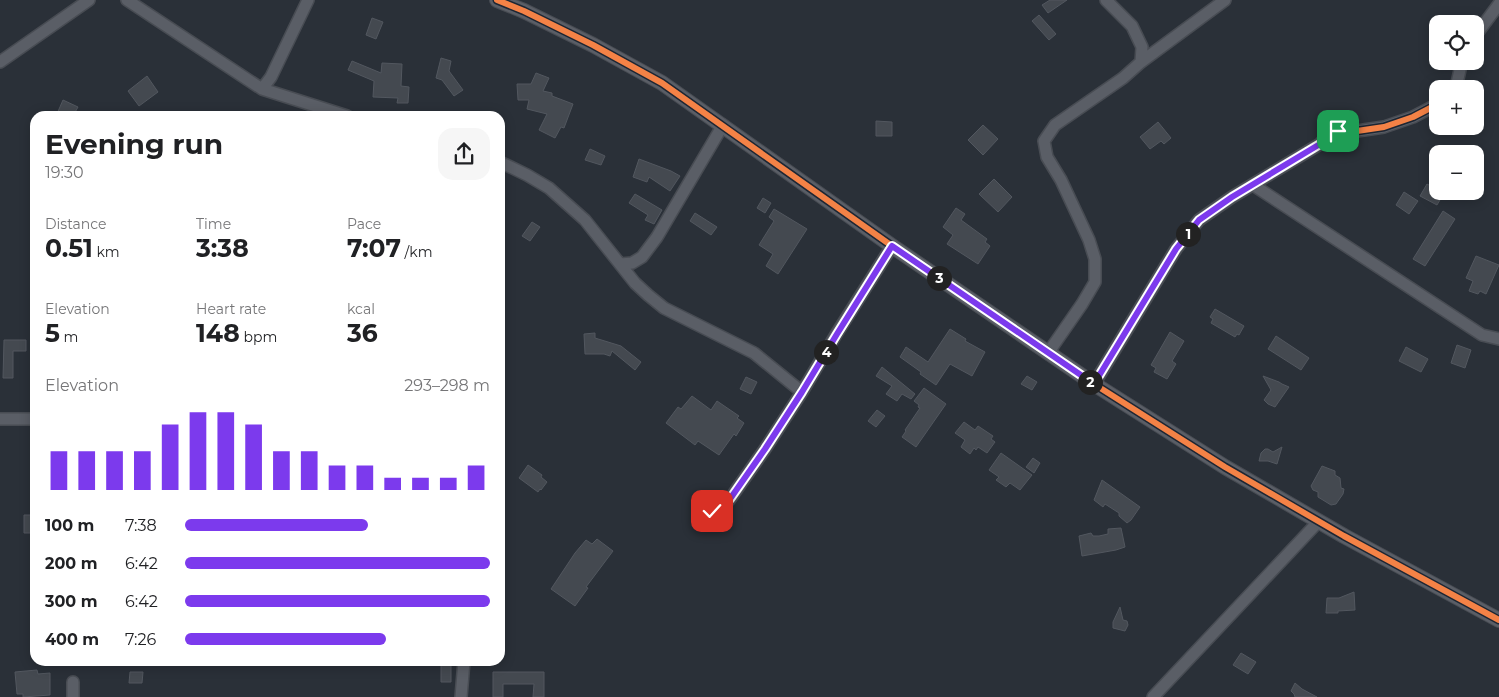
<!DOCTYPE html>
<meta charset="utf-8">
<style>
:root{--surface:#fff;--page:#f6f6f6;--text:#202124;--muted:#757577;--accent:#7c3aed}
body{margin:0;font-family:Montserrat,sans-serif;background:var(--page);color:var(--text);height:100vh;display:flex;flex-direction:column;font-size:19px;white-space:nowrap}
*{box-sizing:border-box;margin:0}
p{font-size:16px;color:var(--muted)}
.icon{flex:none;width:28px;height:28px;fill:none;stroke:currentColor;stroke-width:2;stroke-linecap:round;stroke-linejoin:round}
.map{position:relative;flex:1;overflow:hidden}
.drawer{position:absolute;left:30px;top:111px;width:475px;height:555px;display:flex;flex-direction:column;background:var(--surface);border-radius:15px;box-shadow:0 2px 12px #0003}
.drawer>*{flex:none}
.buttons{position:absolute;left:1429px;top:15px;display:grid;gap:10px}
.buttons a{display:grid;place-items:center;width:55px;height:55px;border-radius:10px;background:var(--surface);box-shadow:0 2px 12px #0003;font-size:25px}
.pin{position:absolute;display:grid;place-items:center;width:42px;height:42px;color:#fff;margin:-21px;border-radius:10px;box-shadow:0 2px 8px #0006}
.km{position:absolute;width:25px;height:25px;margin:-12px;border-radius:50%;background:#222;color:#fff;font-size:14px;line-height:25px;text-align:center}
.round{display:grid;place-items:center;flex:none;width:52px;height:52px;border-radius:15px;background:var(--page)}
.overview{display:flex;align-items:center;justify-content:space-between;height:85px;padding:0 15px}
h1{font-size:28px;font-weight:700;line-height:38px}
.stats{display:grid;grid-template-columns:repeat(3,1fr);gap:8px;height:85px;padding:5px 15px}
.stats div{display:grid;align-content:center}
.stats b{font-size:25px;font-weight:700}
.stats small{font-size:14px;font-weight:400}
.stats p{font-size:14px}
.chart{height:140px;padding:10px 15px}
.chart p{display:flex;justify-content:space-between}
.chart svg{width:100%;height:90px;margin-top:5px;stroke:var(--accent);stroke-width:6}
ul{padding:0 15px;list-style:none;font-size:16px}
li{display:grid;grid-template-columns:80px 60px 1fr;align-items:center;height:38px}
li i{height:12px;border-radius:6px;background:var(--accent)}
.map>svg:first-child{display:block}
.building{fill:#444950;stroke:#52575f}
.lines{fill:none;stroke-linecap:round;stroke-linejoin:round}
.minor-casing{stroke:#484c53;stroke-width:14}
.tertiary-casing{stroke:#484c53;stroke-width:16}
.minor{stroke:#5a5e66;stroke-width:11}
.tertiary{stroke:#5a5e66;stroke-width:14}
.cycleway-casing{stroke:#1d2633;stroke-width:9}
.cycleway{stroke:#f48246;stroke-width:6}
.route-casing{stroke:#fff;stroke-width:10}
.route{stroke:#7c3aed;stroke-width:6}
</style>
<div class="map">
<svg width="1499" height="697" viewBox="0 0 1499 697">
<rect width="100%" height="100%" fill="#2a3038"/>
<path class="building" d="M1050 0H1067L1048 13 1042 5Z
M1039 15 1056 34 1049 40 1032 21Z
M372 18 383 22 376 39 366 35Z
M441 58 451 61 449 71 463 90 454 96 442 80 436 78Z
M352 61 381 73 382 63 402 64 401 86 409 87 408 103H397L398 98 373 97 374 81 348 70Z
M536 73 549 78 543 91 552 93V96L573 104 564 128 561 127 555 138 539 130 547 114 527 109 529 100H518L517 84H531Z
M147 76 158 92 139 106 128 91Z
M63 100 78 107 73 116H56Z
M876 121 892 122V136H876Z
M1158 122 1171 138 1164 144 1161 141 1150 149 1140 137Z
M983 125 998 139 983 155 968 140Z
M590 149 605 156 601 165 585 160Z
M639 159 671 171 680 176 670 191 649 177 647 182 633 177Z
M994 179 1012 197 998 212 979 194Z
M1427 184 1438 190V191L1444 193 1437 205 1420 196Z
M1404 192 1418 201 1409 214 1396 205Z
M635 194 662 210 654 224 645 220 648 215 629 203Z
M763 198 771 203 765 213 757 208Z
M956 208 965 214 961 220 987 239 985 242 990 246 978 264 947 244 953 235 943 227Z
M774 209 807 229 778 274 766 266 773 254 759 245 774 221 769 217Z
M1443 211 1455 219 1425 266 1413 259Z
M695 213 717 227 711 235 690 221Z
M532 222 540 227 530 241 522 236Z
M1476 256 1499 265 1486 294 1480 291 1478 294 1469 291 1473 281 1466 278Z
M1215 309 1244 326 1239 335 1237 334 1235 337 1211 323 1213 319 1210 317Z
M950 329 966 339 965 341 985 352 972 376 950 364 936 385 920 374 921 372 900 357 906 347 928 362Z
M1170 332 1184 341 1172 361 1176 364 1167 379 1154 372 1156 368 1151 365Z
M595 333V338L621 346 641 362 635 370 612 351 610 356 604 354H585L584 334Z
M1276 336 1309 358 1301 370 1268 349Z
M4 340H26V351H13V378H3Z
M1457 345 1471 350 1465 368 1451 363Z
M1406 347 1428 359 1421 372 1399 361Z
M882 367 915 394 911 399 902 394 897 401 886 394 892 386 876 376Z
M1027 376 1037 382 1032 390 1021 384Z
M1263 376 1279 382 1282 384 1289 387 1275 407 1268 404 1264 400 1271 390Z
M746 377 757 382 751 394 740 389Z
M924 388 946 404 916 447 902 437 906 431 905 430 920 408 918 407 919 405 914 401Z
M692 396 711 410 717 401 739 416 737 418 744 423 736 436 734 434 719 455 698 441 695 445 666 423 678 407 681 409Z
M877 410 885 416 876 427 868 421Z
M964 422 975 430 978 426 993 436 991 439 995 442 987 453 978 447 976 450 974 448 970 454 961 447 965 440 955 433Z
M1282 447 1277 464 1268 461H1259L1261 453 1265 449H1268L1273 452Z
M1001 453 1032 475 1020 490 1010 483 1006 487 996 480 999 477 989 470Z
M1033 458 1040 463 1034 473 1026 467Z
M528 465 542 475 541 477 547 482 541 490 540 489 538 492 519 478Z
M1322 466 1335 471V475L1340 478 1341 488 1344 489 1343 494 1336 504 1331 505 1318 497V492L1313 490 1311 486Z
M1102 480 1140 507 1131 520 1127 523 1119 516V513L1105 504 1103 507 1094 500Z
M24 515H35V533H24Z
M1121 528 1125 547 1116 550 1082 556 1079 536 1091 533 1093 536H1099L1108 534V529Z
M597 539 613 551 586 587 588 588 575 606 551 589 575 553 586 540 592 544Z
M1354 592 1355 610 1338 611V613H1326L1327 598H1339Z
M1120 607 1123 620 1127 621 1128 625 1125 631 1113 628V622Z
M1241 653 1256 662 1248 674 1233 665Z
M441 665H451V682H441Z
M37 670 38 674 50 673V695L23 697V694H17L15 672Z
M130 672H143L142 683H129Z
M493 672H544V697H533L534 684H503V697H493Z
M1295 683 1302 689 1317 697H1295L1294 694 1291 691Z"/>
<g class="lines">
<defs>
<path id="minor" d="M127 0 262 89 347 116
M1475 36 1499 4
M0 62 89 0
M1141 62 1225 0
M262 89 271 77 308 0
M1453 89 1457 83 1462 61
M500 162 527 175 549 188 585 220 635 283 648 295 664 308 754 353 802 392
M1253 185 1482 335 1499 339
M621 264 632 263 642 257 657 237 723 125
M1048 353 1082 304 1095 282V259L1089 240 1061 180 1047 157 1044 141 1055 125 1123 78 1141 62 1142 47 1132 26 1106 0
M1094 384 1176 249 1199 220 1232 197 1320 144 1325 138 1338 131H1357L1384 127 1413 117 1438 104
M0 419H35
M712 511 722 507 730 499 765 449 802 392 837 333 892 246
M73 697V682
M461 697 464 661
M1153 697 1319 521"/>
<path id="tertiary" d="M497 0 524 11 593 45 662 83 892 246 1094 384 1225 467 1344 536 1499 620"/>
</defs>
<use href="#minor" class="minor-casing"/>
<use href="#tertiary" class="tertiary-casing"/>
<use href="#minor" class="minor"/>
<use href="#tertiary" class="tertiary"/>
<defs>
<path id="cycleway" d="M497 0 524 11 593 45 662 83 892 246 1094 384 1225 467 1344 536 1499 620
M1094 384 1176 249 1199 220 1232 197 1320 144 1325 138 1338 131H1357L1384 127 1413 117 1438 104"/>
</defs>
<use href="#cycleway" class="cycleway-casing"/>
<use href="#cycleway" class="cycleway"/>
</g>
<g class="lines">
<defs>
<path id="route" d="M712 511 722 507 730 499 765 449 802 392 837 334 892 246 1094 384 1176 249 1199 220 1232 197 1320 144 1325 138 1338 131"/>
</defs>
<use href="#route" class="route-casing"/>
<use href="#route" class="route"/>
</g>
</svg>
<div class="buttons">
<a><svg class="icon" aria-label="locate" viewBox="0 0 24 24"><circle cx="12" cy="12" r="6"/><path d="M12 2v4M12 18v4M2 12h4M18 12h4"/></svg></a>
<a>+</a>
<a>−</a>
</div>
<div class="pin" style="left:1338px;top:131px;background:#1e9e55"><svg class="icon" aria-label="arrive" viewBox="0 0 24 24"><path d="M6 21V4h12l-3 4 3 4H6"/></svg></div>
<div class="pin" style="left:712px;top:511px;background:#d93025"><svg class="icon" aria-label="check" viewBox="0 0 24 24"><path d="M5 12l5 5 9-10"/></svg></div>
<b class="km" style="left:1188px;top:234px">1</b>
<b class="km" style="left:1090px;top:382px">2</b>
<b class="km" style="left:939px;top:278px">3</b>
<b class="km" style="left:826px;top:352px">4</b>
<section class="drawer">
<div class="overview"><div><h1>Evening run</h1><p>19:30</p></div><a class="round"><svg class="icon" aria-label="share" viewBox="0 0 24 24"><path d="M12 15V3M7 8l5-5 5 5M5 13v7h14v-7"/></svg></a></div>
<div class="stats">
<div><p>Distance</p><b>0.51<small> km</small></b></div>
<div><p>Time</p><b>3:38</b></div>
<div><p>Pace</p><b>7:07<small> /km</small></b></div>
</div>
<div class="stats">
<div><p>Elevation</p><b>5<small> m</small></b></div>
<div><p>Heart rate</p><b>148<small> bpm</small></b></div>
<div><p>kcal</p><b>36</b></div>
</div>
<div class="chart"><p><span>Elevation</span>293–298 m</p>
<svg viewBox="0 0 160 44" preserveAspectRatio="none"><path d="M5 44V25M15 44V25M25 44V25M35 44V25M45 44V12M55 44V6M65 44V6M75 44V12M85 44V25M95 44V25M105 44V32M115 44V32M125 44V38M135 44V38M145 44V38M155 44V32"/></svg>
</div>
<ul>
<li><b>100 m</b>7:38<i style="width:60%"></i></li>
<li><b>200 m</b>6:42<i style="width:100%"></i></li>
<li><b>300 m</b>6:42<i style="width:100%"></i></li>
<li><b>400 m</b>7:26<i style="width:66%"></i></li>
</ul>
</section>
</div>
